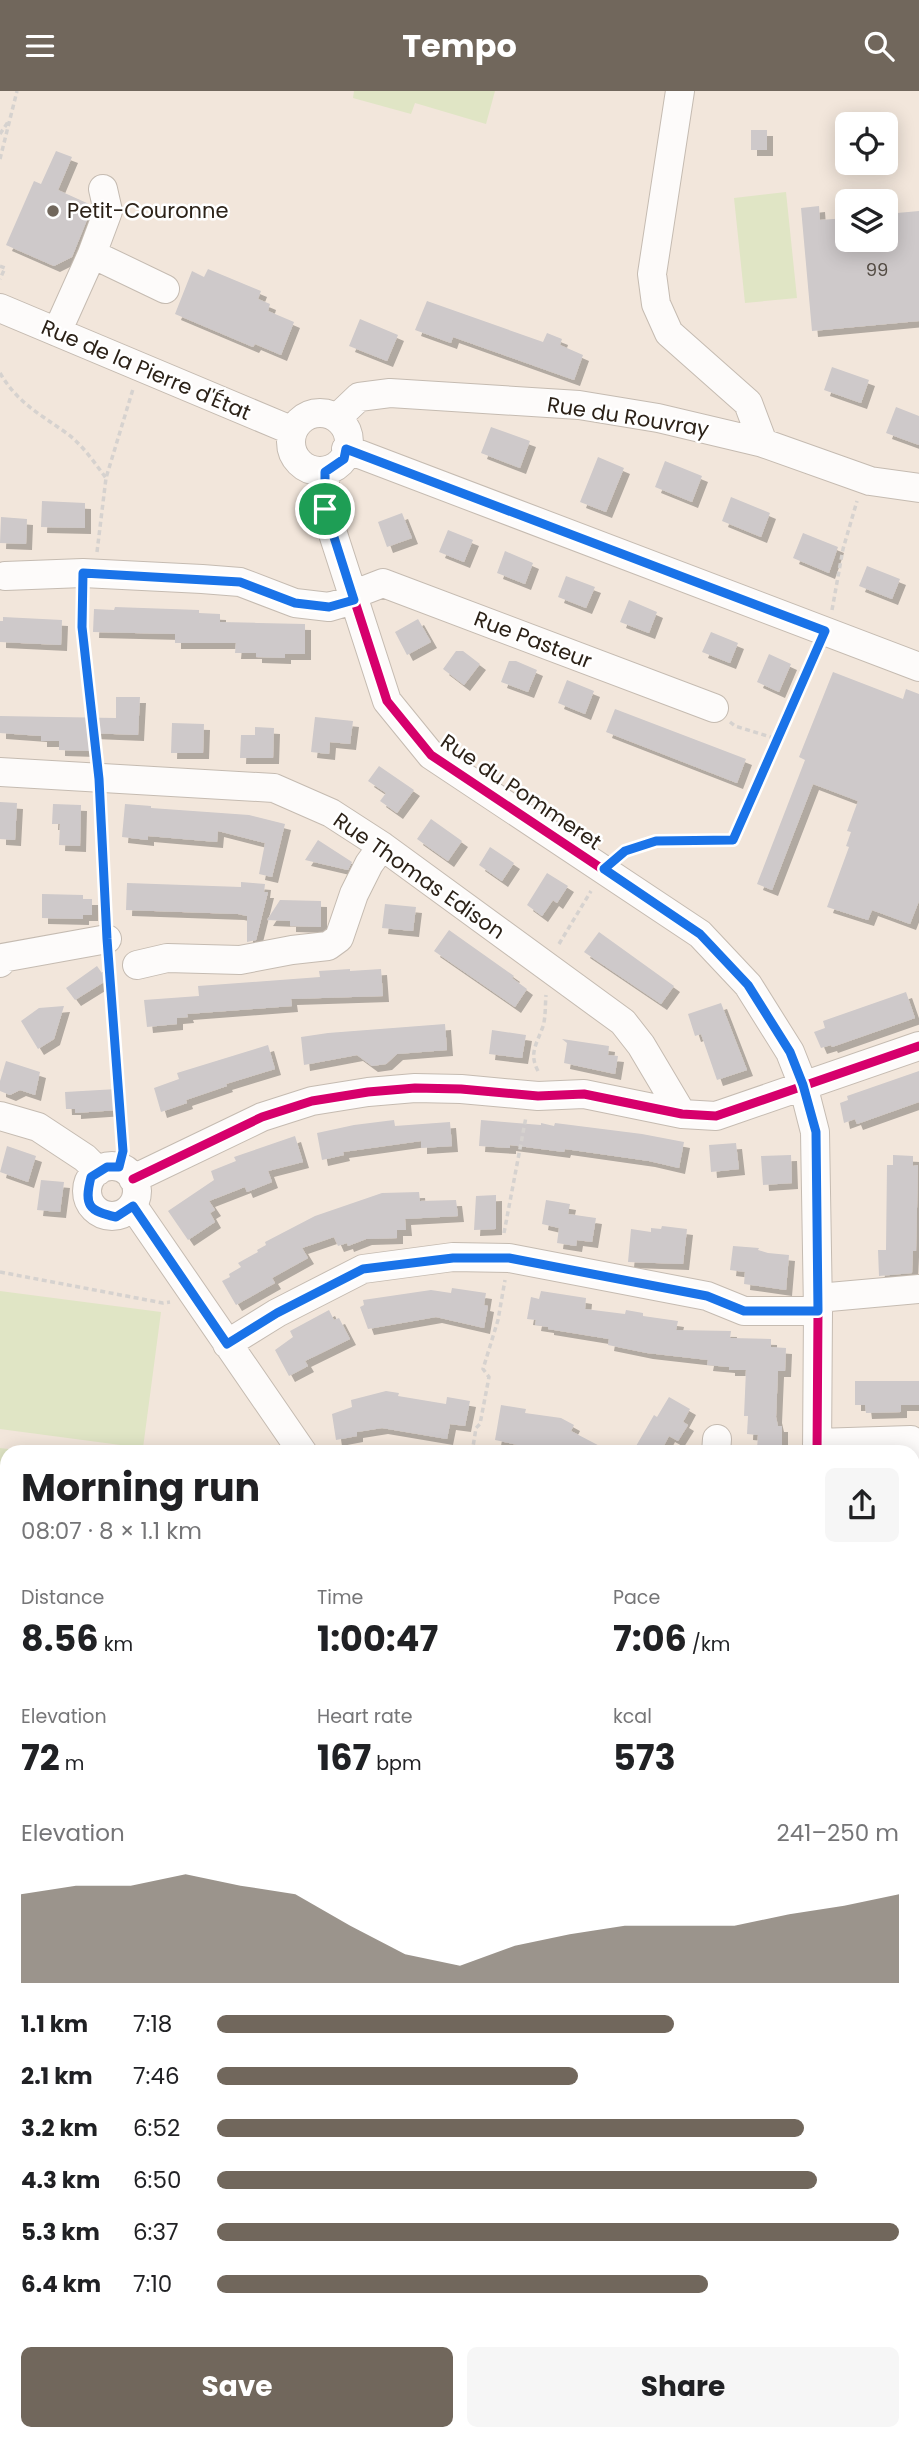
<!DOCTYPE html>
<meta charset="utf-8">
<style>
:root{--surface:#fff;--page:#f6f6f6;--text:#202124;--muted:#757577;--accent:#71675c}
body{margin:0;font-family:Poppins,sans-serif;background:var(--page);color:var(--text);height:100vh;display:flex;flex-direction:column;font-size:26px;white-space:nowrap}
*{box-sizing:border-box;margin:0}
p{font-size:23px;color:var(--muted)}
.icon{flex:none;width:38px;height:38px;fill:none;stroke:currentColor;stroke-width:2;stroke-linecap:round;stroke-linejoin:round}
.map{position:relative;flex:1;overflow:hidden}
.sheet{position:absolute;left:0px;top:1354px;width:920px;height:996px;display:flex;flex-direction:column;background:var(--surface);border-radius:21px 21px 0 0;box-shadow:0 4px 18px #0003}
.sheet>*{flex:none}
.fabs{position:absolute;left:835px;top:21px;display:grid;gap:14px}
.fabs a{display:grid;place-items:center;width:63px;height:63px;border-radius:10px;background:var(--surface);box-shadow:0 4px 18px #0003;font-size:35px}
.pin{position:absolute;display:grid;place-items:center;width:60px;height:60px;color:#fff;margin:-30px;border:4px solid #fff;border-radius:50%;box-shadow:0 2px 7px #0007}
.round{display:grid;place-items:center;flex:none;width:74px;height:74px;border-radius:10px;background:var(--page)}
.summary{display:flex;align-items:center;justify-content:space-between;height:119px;padding:0 21px}
h1{font-size:38px;font-weight:700;line-height:52px}
.metrics{display:grid;grid-template-columns:repeat(3,1fr);gap:10px;height:119px;padding:7px 21px}
.metrics div{display:grid;align-content:center}
.metrics b{font-size:35px;font-weight:700}
.metrics small{font-size:19px;font-weight:400}
.metrics p{font-size:19px}
.chart{height:196px;padding:14px 21px}
.chart p{display:flex;justify-content:space-between}
.chart svg{width:100%;height:126px;margin-top:7px;fill:var(--accent);opacity:.7}
.cta{display:flex;gap:14px;margin-top:auto;padding:14px 21px}
.cta a{flex:1;height:80px;border-radius:10px;background:var(--accent);color:#fff;font-size:28px;font-weight:700;line-height:80px;text-align:center}
.cta a+a{background:var(--page);color:var(--text)}
ul{padding:0 21px;list-style:none;font-size:23px}
li{display:grid;grid-template-columns:112px 84px 1fr;align-items:center;height:52px}
li i{height:18px;border-radius:9px;background:var(--accent)}
header{display:flex;justify-content:space-between;align-items:center;height:91px;padding:0 21px;background:var(--accent);color:#fff;font-size:32px;font-weight:700}
.map>svg:first-child{display:block}
.built{fill:#f5dec7}
.green{fill:#e0e5c5}
.building{fill:#cec9ca;filter:url(#shadow)}
.lines{fill:none;stroke-linecap:round;stroke-linejoin:round}
.minor-casing{stroke:#c5bbb1;stroke-width:30}
.path{stroke:#d6d2cf;stroke-width:3.5;stroke-dasharray:5 3.5;stroke-linecap:butt}
.minor{stroke:#fdfbfa;stroke-width:28}
.cycleway-casing{stroke:#fff;stroke-width:13}
.cycleway{stroke:#d6006c;stroke-width:9}
.route-casing{stroke:#fff;stroke-width:14}
.route{stroke:#1a73e8;stroke-width:9}
.poi-dot{fill:#71675c;stroke:#fff;stroke-width:2.5}
.labels{text-anchor:middle;stroke-width:5;stroke-linejoin:round;paint-order:stroke}
.number-label{font-size:18px;fill:#544c44}
.poi-label{font-size:21px;fill:#2c2218;stroke:#fff;text-anchor:start}
.street-label{font-size:21px;fill:#2c2218;stroke:#fff}
</style>
<header><svg class="icon" aria-label="menu" viewBox="0 0 24 24"><path d="M4 6h16M4 12h16M4 18h16"/></svg>Tempo<svg class="icon" aria-label="search" viewBox="0 0 24 24"><circle cx="10" cy="10" r="6"/><path d="M15 15l6 6"/></svg></header>
<div class="map">
<svg width="919" height="2349" viewBox="0 0 919 2349">
<defs>
<filter id="shadow"><feDropShadow dx="6" dy="6" stdDeviation="0" flood-color="#0004"/></filter>
</defs>
<rect width="100%" height="100%" fill="#f2e6db"/>
<path class="built" d="M914 1689 919 1690V2254L914 2250Z"/>
<path class="green" d="M354 0H495L486 33 415 12 411 23 353 7Z
M786 101 797 207 745 212 734 107Z
M0 1200 161 1221 143 1357 0 1338Z
M0 1357 32 1361 7 1362V1736L0 1733Z"/>
<path class="building" d="M751 39H767V59H751Z
M56 60 72 66 58 99 89 113 91 119 72 166 54 175 6 154 34 90 41 93Z
M819 115 820 129 847 127V149H886V123L919 120V230L812 240 801 117Z
M208 178 261 200 258 208 270 213 268 220 294 231 281 264 255 253 253 256 175 223 192 180 204 186Z
M427 210 543 251 547 242 562 248 560 254 583 264 574 289 453 246 451 252 415 239Z
M360 228 398 244 387 270 349 255Z
M832 276 869 289 861 312 824 299Z
M896 316 919 325V354L886 342Z
M491 336 530 350 520 377 481 362Z
M598 366 624 377 606 421 580 411Z
M665 370 702 385 692 411 655 396Z
M731 406 770 422 761 446 722 430Z
M42 410 85 412V437L41 436Z
M402 422 412 447 387 456 378 431Z
M1 426 27 428 26 453 0 452Z
M448 439 473 449 464 471 439 461Z
M803 442 838 456 829 482 793 467Z
M505 460 533 472 525 493 497 482Z
M867 475 900 488 892 508 859 495Z
M566 485 595 496 586 517 558 506Z
M629 509 657 521 649 542 620 531Z
M115 516 199 519V522L220 523V531L305 533V563H285V567L256 566V562H235L236 552H175V543L93 541 94 518 114 519Z
M3 526 62 529 61 554 0 551V530H3Z
M418 528 431 551 407 564 395 541Z
M711 541 738 552 730 572 702 561Z
M456 560H463L480 573 464 594 443 578Z
M769 563 791 573 779 601 757 591Z
M509 570H516L537 579 528 601 501 591Z
M833 581 903 608 906 598 919 603V810L910 833 872 819 868 829 827 816 849 756 846 755 851 741 847 740 858 710 813 693 772 799 757 793 805 669 799 666Z
M567 589 594 600 585 623 558 612Z
M116 606H140L138 644 89 642 90 660 59 659V650H41V645L0 642V625L116 627Z
M615 618 746 668 737 692 606 641Z
M315 626 353 630 350 653 330 651 329 663 311 661Z
M172 632 204 633 203 662H171Z
M255 636 274 637 273 667H240L241 644H255Z
M379 675 414 699 397 722 380 710 386 702 368 690Z
M0 711 17 712 15 749 0 748Z
M53 713 81 714 80 755 59 754 60 733H52Z
M125 713 151 715V717L249 724 285 733 272 786 259 783 265 752 218 740 217 751 148 745V749L122 746Z
M431 728 462 750 448 770 417 748Z
M318 749 352 771 348 779 305 769Z
M490 756 514 772 502 790 479 774Z
M547 782 568 795 557 812 553 809 542 825 527 814Z
M241 791 265 793 264 801H268L256 849 247 851V825L238 823 126 819 127 792 241 796Z
M42 803 83 804V808H92V824H83V828L42 827Z
M280 809 321 810V836L290 835V830L267 829Z
M385 813 416 816 413 840 382 837Z
M449 839 514 885 512 887 527 898 515 916 434 860Z
M599 841 674 895 661 913 584 861Z
M97 875 104 885V891L75 909 66 897Z
M350 878V880L381 878 383 905 291 908 292 915 187 923 188 926 177 927V933L147 936 144 909 199 905 198 895 320 886 319 880Z
M906 901 915 927 832 956 831 954 821 957 814 941 825 937 823 930Z
M721 912 747 979 717 989 701 943 695 945 688 923Z
M64 915 54 948 38 958 21 930 39 917Z
M445 933 447 959 397 963 386 973 372 975 357 964 304 974 301 946 328 942Z
M492 939 526 944 522 967 489 963Z
M562 948 609 955 608 964 618 965 615 983 564 972 567 952Z
M268 954 275 978 226 993 227 995 186 1009 187 1012 161 1021 154 997 179 988 177 982Z
M6 970 40 981 35 1004 20 999 10 1004 0 1000V990Z
M919 980V1011L857 1033 855 1028 844 1032 840 1012 848 1009 847 1005Z
M117 998 118 1019 75 1022V1018H66L65 1001Z
M394 1029 395 1035 450 1031 452 1055 421 1057V1050L343 1061 344 1064 322 1069 317 1042 354 1034Z
M481 1029 541 1034V1032L554 1035 555 1032 642 1043 684 1051 679 1077 649 1070 565 1058 564 1061 510 1054V1057L479 1055Z
M295 1045 303 1071 268 1080 272 1091 247 1101 245 1096 209 1110 215 1119 210 1122 215 1131 188 1149 168 1120 214 1089 211 1080 236 1070 234 1066Z
M736 1052 739 1078 711 1081 709 1054Z
M7 1055 36 1065 28 1091 0 1081Z
M791 1064 792 1092 763 1094 761 1065Z
M893 1064 913 1065V1075L918 1074 916 1160H913L912 1182 879 1185 878 1159H886L887 1074H893Z
M41 1089 64 1091 60 1121 37 1119Z
M419 1101 420 1110 456 1109 458 1125 405 1128 406 1139H397V1147L366 1148 348 1155 347 1152 338 1155 334 1146 302 1157 308 1167 272 1187 275 1192 236 1214 222 1190 230 1186 229 1183 241 1176 238 1172 258 1161 257 1159 266 1154 265 1151 315 1125 382 1102Z
M496 1104V1138L474 1139 476 1105Z
M546 1109 570 1113 568 1123 596 1127 592 1151 577 1149 576 1155 557 1152 559 1137 542 1133Z
M662 1135 687 1138 683 1173 628 1171 631 1138 651 1141V1137L661 1138Z
M733 1155 759 1157 758 1159 768 1162 789 1164 786 1199 744 1193 745 1181 730 1179Z
M452 1197 486 1202 484 1214 488 1215 484 1237 436 1226 368 1238 360 1216 364 1214 363 1209 431 1199 451 1202Z
M541 1200 586 1207 585 1218 625 1223 626 1219 643 1222V1225L678 1230 676 1239 731 1240 730 1247 771 1248V1256L786 1257 785 1280H778L776 1326 778 1335H782V1359L757 1358 758 1344 747 1343 748 1325H744L746 1279H729V1276L707 1274 708 1269 647 1262 608 1254 609 1248 548 1238V1236L535 1234 536 1229 527 1228 531 1206 539 1208Z
M329 1219 334 1229 339 1227 350 1248 305 1270 308 1275 289 1285 275 1259 293 1246 290 1240Z
M855 1290H919V1314H901V1321L866 1322 865 1314H855Z
M386 1300 399 1302 398 1305 446 1313 447 1306 470 1310 465 1335 450 1333 447 1348 382 1337 357 1341V1345L336 1349 332 1323 352 1316 351 1309Z
M669 1306 690 1318 683 1331 688 1334 678 1350 669 1345 660 1362H632L654 1324 657 1326Z
M501 1314 526 1318 525 1322 561 1327 574 1334 571 1340 613 1362H553L495 1349Z"/>
<g class="lines">
<defs>
<path id="minor" d="M680 0 652 183 656 213 669 242 748 312 763 352
M92 163 108 120 103 98
M0 217 293 340
M57 241 92 163 165 198
M291 351a29 29 0 1 1 58 0a29 29 0 1 1-58 0Z
M337 327 359 306 390 302 579 314 658 327 763 352 870 390 919 397
M346 358 919 576
M325 381V418L387 610 431 664 700 843 748 894 790 961 803 994 815 1041 818 1220 817 1362
M5 485 83 482 202 488 240 491 295 512 329 516 353 509
M352 504 383 492 714 617
M0 681 274 697 331 722 382 755 623 931 641 954 682 1023
M0 872 2 867 107 848
M137 874 167 867 240 869 292 859 328 855 339 847 354 803 369 773 382 755
M0 1025 38 1036 85 1067 98 1080
M87 1100a25 25 0 1 1 50 0a25 25 0 1 1-50 0Z
M133 1088 262 1026 312 1010 368 1001 415 997 461 998 538 1005 584 1003 682 1023 716 1025 919 955
M133 1115 303 1362
M818 1207 919 1198
M227 1253 277 1222 363 1178 453 1166 509 1167 707 1205 744 1220H818
M817 1352 911 1349V1362
M716 1362 717 1348
M914 1513 919 1514
M914 1574 919 1572
M0 1749 7 1751
M914 2262 919 2266
M406 2343V2349
M465 2343 513 2345 522 2343
M615 2343 624 2349
M5 2349 18 2343"/>
</defs>
<use href="#minor" class="minor-casing"/>
<path class="path" d="M0 43 8 31
M0 68 17 0
M0 175 5 177 0 188
M0 282C17 311 38 322 65 341 82 353 94 371 106 387
M97 461 106 387 133 298
M83 505 82 536 97 665
M832 519 843 458 857 410
M730 631 735 635 777 648
M101 711 106 825
M622 762 656 750 733 749 816 562
M559 853 591 800
M109 871 122 1066
M538 980C529 963 536 954 542 938 546 929 545 914 546 904
M504 1142 526 1026
M0 1181 163 1212 170 1211
M472 1362 476 1337 480 1333 489 1286 483 1278 498 1229 505 1189"/>
<use href="#minor" class="minor"/>
<defs>
<path id="cycleway" d="M325 381V418L387 610 431 664 700 843 748 894 790 961 803 994 815 1041 818 1220 817 1362
M133 1088 262 1026 312 1010 368 1001 415 997 461 998 538 1005 584 1003 682 1023 716 1025 919 955"/>
</defs>
<use href="#cycleway" class="cycleway-casing"/>
<use href="#cycleway" class="cycleway"/>
</g>
<g class="lines">
<defs>
<path id="route" d="M346 358 825 540 733 749 656 750 625 760 604 778 700 843 748 894 790 961 803 994 816 1041 818 1220H744L707 1205 509 1167H453L363 1178 277 1222 227 1253 133 1115 116 1126C88 1120 84 1114 91 1086L107 1076H119L123 1060 107 848 99 688 82 536 83 482 240 491 295 512 329 516 354 509 325 418V381L344 368Z"/>
</defs>
<use href="#route" class="route-casing"/>
<use href="#route" class="route"/>
</g>
<circle class="poi-dot" cx="53" cy="120" r="7"/>
<g class="labels">
<g class="number-label">
<text x="877" y="185">99</text>
</g>
<g class="poi-label">
<text x="67" y="127">Petit-Couronne</text>
</g>
<g class="street-label">
<text transform="translate(146 279) rotate(23)" y="7">Rue de la Pierre d'État</text>
<text transform="translate(628 326) rotate(9)" y="7">Rue du Rouvray</text>
<text transform="translate(533 549) rotate(21)" y="7">Rue Pasteur</text>
<text transform="translate(521 701) rotate(34)" y="7">Rue du Pommeret</text>
<text transform="translate(419 785) rotate(35)" y="7">Rue Thomas Edison</text>
</g>
</g>
</svg>
<div class="fabs">
<a><svg class="icon" aria-label="locate" viewBox="0 0 24 24"><circle cx="12" cy="12" r="6"/><path d="M12 2v4M12 18v4M2 12h4M18 12h4"/></svg></a>
<a><svg class="icon" aria-label="layers" viewBox="0 0 24 24"><path d="M12 4l9 5-9 5-9-5zM3 14l9 5 9-5"/></svg></a>
</div>
<div class="pin" style="left:325px;top:418px;background:#1e9e55"><svg class="icon" aria-label="arrive" viewBox="0 0 24 24"><path d="M6 21V4h12l-3 4 3 4H6"/></svg></div>
<section class="sheet">
<div class="summary"><div><h1>Morning run</h1><p>08:07 · 8 × 1.1 km</p></div><a class="round"><svg class="icon" aria-label="share" viewBox="0 0 24 24"><path d="M12 15V3M7 8l5-5 5 5M5 13v7h14v-7"/></svg></a></div>
<div class="metrics">
<div><p>Distance</p><b>8.56<small> km</small></b></div>
<div><p>Time</p><b>1:00:47</b></div>
<div><p>Pace</p><b>7:06<small> /km</small></b></div>
</div>
<div class="metrics">
<div><p>Elevation</p><b>72<small> m</small></b></div>
<div><p>Heart rate</p><b>167<small> bpm</small></b></div>
<div><p>kcal</p><b>573</b></div>
</div>
<div class="chart"><p><span>Elevation</span>241–250 m</p>
<svg viewBox="0 0 160 44" preserveAspectRatio="none"><path d="M0 44V13L10 10L20 10L30 6L40 10L50 13L60 24L70 34L80 38L90 31L100 27L110 24L120 24L130 24L140 20L150 17L160 13V44z"/></svg>
</div>
<ul>
<li><b>1.1 km</b>7:18<i style="width:67%"></i></li>
<li><b>2.1 km</b>7:46<i style="width:53%"></i></li>
<li><b>3.2 km</b>6:52<i style="width:86%"></i></li>
<li><b>4.3 km</b>6:50<i style="width:88%"></i></li>
<li><b>5.3 km</b>6:37<i style="width:100%"></i></li>
<li><b>6.4 km</b>7:10<i style="width:72%"></i></li>
</ul>
<div class="cta"><a>Save</a><a>Share</a></div>
</section>
</div>
